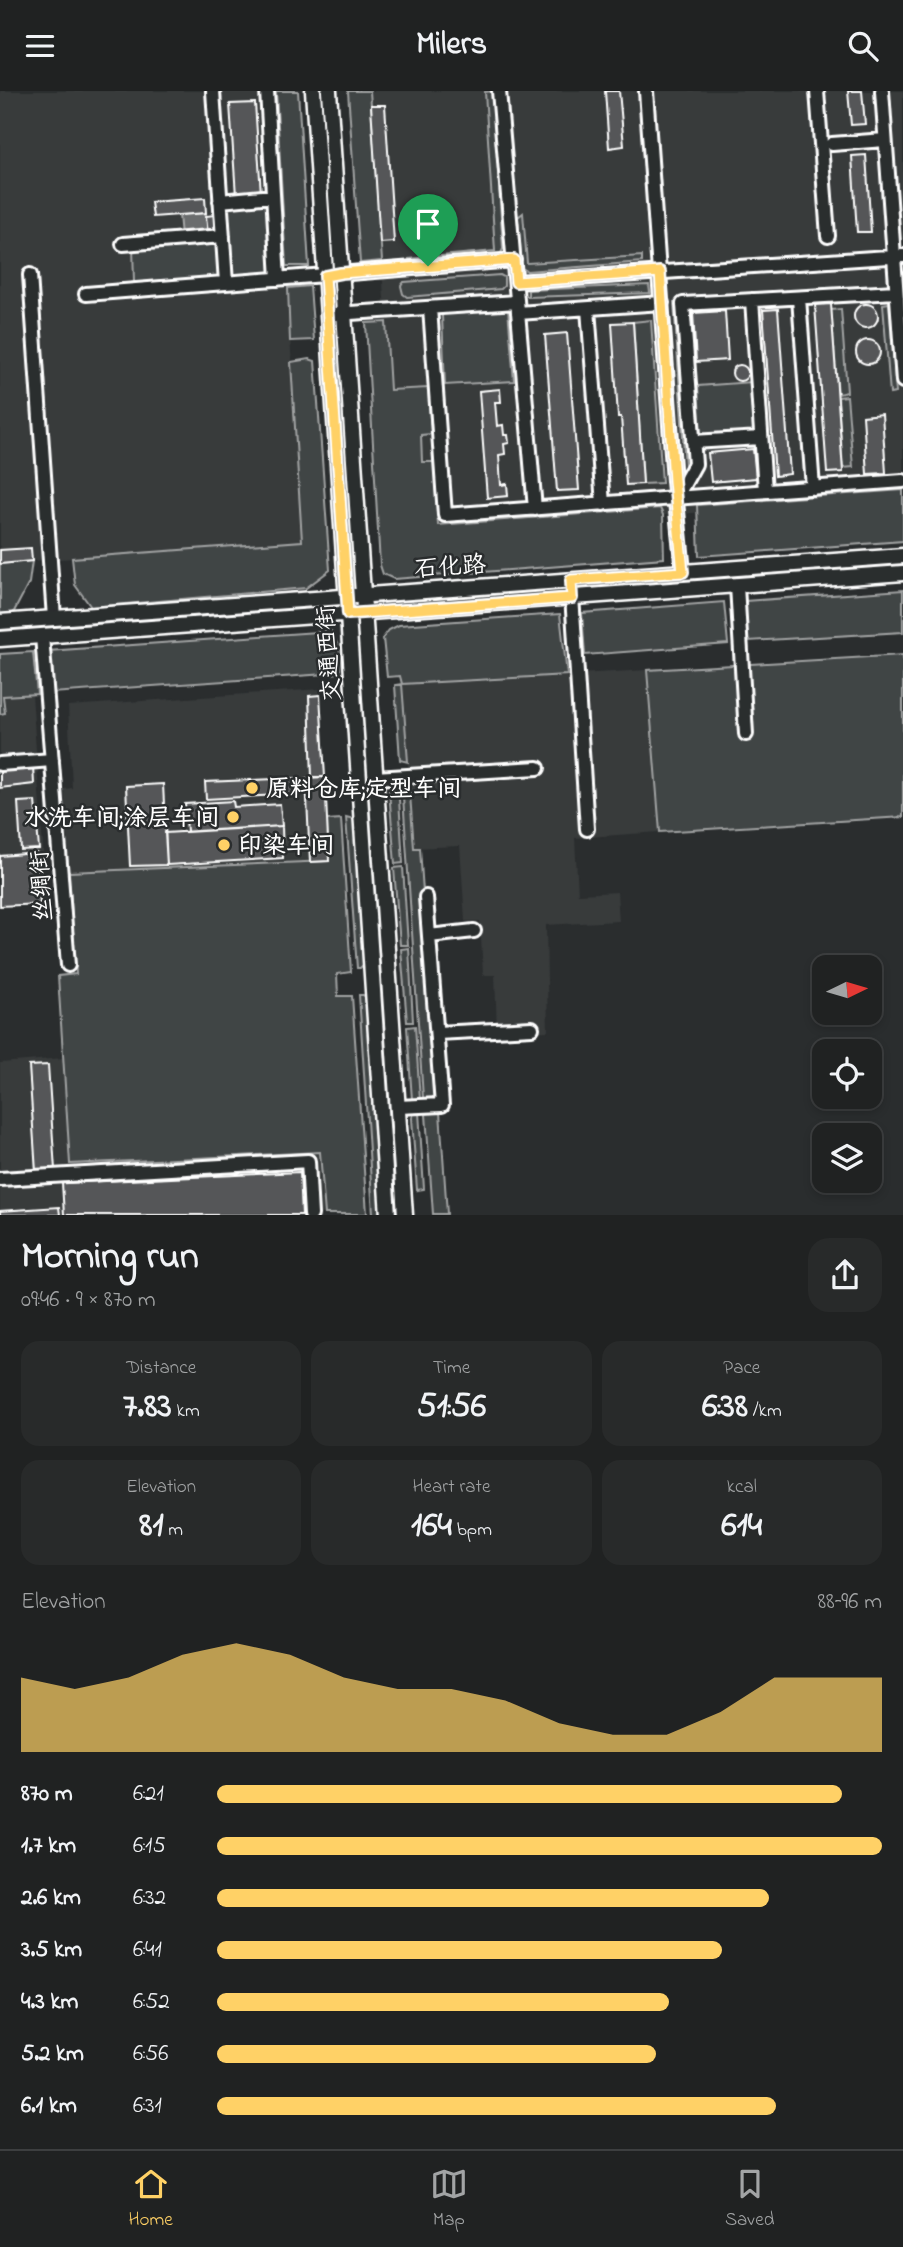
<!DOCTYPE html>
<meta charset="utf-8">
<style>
:root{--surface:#202222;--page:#282a2a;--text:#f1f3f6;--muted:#a2a4a5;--line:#3d3f40;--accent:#ffd166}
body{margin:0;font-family:"Indie Flower","LXGW WenKai TC",sans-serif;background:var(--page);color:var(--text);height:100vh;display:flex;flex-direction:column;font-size:26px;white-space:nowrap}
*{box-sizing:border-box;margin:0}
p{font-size:23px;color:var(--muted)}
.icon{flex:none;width:38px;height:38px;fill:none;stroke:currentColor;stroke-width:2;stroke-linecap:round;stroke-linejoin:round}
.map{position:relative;height:1124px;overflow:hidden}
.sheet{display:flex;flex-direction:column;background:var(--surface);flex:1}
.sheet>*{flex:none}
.needle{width:46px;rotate:85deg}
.controls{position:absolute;left:812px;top:864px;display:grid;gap:14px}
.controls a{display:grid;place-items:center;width:70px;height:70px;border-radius:14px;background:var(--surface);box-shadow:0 4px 10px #0003,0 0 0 2px var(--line);font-size:35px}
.pin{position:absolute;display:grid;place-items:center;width:60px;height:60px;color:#fff;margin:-72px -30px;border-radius:50% 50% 50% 0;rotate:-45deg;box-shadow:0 0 7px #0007}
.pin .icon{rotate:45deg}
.round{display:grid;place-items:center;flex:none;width:74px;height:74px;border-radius:21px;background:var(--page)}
.headline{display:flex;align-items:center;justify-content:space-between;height:119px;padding:0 21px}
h1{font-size:38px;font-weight:800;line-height:52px}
.metrics{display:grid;grid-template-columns:repeat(3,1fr);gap:10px;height:119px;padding:7px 21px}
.metrics div{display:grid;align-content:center;border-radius:18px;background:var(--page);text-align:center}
.metrics b{font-size:35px;font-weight:800}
.metrics small{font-size:19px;font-weight:400}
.metrics p{font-size:19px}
.chart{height:196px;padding:14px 21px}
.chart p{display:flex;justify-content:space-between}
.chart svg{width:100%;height:126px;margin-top:7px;fill:var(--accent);opacity:.7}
ul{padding:0 21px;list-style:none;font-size:23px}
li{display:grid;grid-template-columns:112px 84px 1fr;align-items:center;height:52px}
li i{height:18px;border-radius:9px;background:var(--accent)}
header{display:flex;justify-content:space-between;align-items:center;height:91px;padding:0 21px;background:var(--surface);font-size:32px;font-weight:800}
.dock{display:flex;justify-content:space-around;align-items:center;height:98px;border-top:2px solid var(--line);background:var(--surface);font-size:19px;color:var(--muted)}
.dock a{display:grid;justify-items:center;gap:4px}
.dock .active{color:var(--accent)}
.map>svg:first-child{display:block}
.built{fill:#373a3b}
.green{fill:#414445;stroke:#a0a2a2;stroke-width:2}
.water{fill:#6a6c6d;stroke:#a6a7a7;stroke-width:2}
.building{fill:#555758;stroke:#fff;stroke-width:2}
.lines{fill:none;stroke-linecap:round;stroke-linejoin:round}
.minor-casing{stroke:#fff;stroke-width:18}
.major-casing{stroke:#fff;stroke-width:19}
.minor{stroke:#2a2d2e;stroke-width:12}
.major{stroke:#2a2d2e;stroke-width:14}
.route-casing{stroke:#fff;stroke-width:14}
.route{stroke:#ffd166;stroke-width:9}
.poi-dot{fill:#ffd166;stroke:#2a2d2e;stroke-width:2.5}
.labels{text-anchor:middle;stroke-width:5;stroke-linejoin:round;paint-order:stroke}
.street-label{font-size:24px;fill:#fff;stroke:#2a2d2e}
.poi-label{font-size:24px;font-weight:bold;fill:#fff;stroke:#2a2d2e;text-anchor:start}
</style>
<header><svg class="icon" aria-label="menu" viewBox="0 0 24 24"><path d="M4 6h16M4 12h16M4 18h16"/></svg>Milers<svg class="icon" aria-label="search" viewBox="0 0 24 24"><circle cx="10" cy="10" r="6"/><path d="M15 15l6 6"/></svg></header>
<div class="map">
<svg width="903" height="1124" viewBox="0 0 903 1124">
<rect width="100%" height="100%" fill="#2a2d2e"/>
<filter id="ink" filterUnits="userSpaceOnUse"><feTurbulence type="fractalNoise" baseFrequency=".0143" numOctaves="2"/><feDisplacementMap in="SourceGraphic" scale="14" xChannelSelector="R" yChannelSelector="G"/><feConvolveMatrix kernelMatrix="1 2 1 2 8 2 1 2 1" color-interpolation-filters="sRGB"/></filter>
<g filter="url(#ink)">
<path class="built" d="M0 0H276L302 451 32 470 31 457 0 459Z
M370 0H903V406L400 444Z
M647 579 660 741 575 747 578 803 617 801 619 830 546 834 548 940 497 943 495 884H483L480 830H465L460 755 414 757 402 593Z
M320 598 329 770 353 1123 0 1124V972L64 967 58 885 76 883 64 698 72 697 68 615Z
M32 603 47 812 0 815V606Z"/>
<path class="green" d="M276 0H298L309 175H286Z
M348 0H370L382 170 360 172Z
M493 0 503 158 499 166 409 174V168L495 160 485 1Z
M268 111 273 181 231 184 226 114Z
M523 122 527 172 642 165V171L527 180 522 177 518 126Z
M218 151 220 182 215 187 139 193 134 191 133 156Z
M500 184 504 186V195L501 198 407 206 403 203 401 195 404 191Z
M649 194 650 202 528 206V199Z
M310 195 314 249 290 250 288 197Z
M674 211H679L690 375 685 376Z
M889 212 896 302 890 303 883 213Z
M508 218 514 290 445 294 442 225 445 221Z
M841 218 847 301 838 303 831 219Z
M651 229 662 392 643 393 633 231Z
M386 231 390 299 428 297 431 343 421 344 422 371H434L438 434 660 417 663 424 664 467 394 488 383 483 380 474 366 232Z
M309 268 315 270 330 479 306 497 91 516 75 494 72 467 302 450 291 271Z
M752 291 755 341 701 344 698 295Z
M847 305 853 376 843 377 838 306Z
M903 399V450L699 465 697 414Z
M32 470 29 492 9 530 0 531V473Z
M903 499V541L748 550 745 510Z
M724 511 728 553 585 564 582 522Z
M560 523 567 584 402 593 408 671 400 669 395 594 402 593 400 585 387 586 383 547 389 539 399 534Z
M331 540 338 555 340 582 52 602 48 560Z
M33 561 37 603 3 605 5 622 0 623V563Z
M903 564V726L660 741 647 579Z
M402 690H409L414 757H420L437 1006 423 1007Z
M398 692 403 772 395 773 389 700Z
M346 726 354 728 364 873 360 877H357Z
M341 728 351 881 337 883 338 905H352L367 1123H325L320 1061 70 1073 58 885 76 883 69 781 328 770 327 729Z
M403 776 408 854H400L394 777Z
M409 857 413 931H407L401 858Z
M359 904H363L367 907 381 1123H373Z
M415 935 420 1009H412L407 936Z
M419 1021 424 1098 417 1099 412 1027 414 1022Z
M440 1021 447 1123H433L426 1023Z"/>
<path class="water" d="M206 122 208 143 181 145 179 124Z"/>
<path class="building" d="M605 0H619L624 55 609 57Z
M848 0H862L865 33 851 34Z
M255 12 261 103 236 105 230 13Z
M371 14H385L394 151 380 152Z
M866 64 871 141H857L852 65Z
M205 107 206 122 153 126 151 111Z
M214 124 216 142 208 143 206 125Z
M831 213 843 381 827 382 815 214Z
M854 225a12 12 0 1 1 24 0a12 12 0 1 1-24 0Z
M778 218 790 383 775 385 763 219Z
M725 220 728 269 696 271 693 222Z
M633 231 643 393 626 394 621 326H618L612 232Z
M567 242 579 399 557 400 545 244Z
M856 261a12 12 0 1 1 24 0a12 12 0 1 1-24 0Z
M732 282a8 8 0 1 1 16 0a8 8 0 1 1-16 0Z
M500 298 501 311H495L497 335 503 334 504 344H508L509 352 504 353 505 363 499 364 501 394 507 393 508 405 487 407 479 300Z
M882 323 886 382 867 383 863 325Z
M753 358 756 387 711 391 708 362Z
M31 457 32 470 0 473V459Z
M320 604 325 686H312L309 605Z
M33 675 34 693 0 697V677Z
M325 686 329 770 310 771 306 687Z
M298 687V703L206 708 205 691Z
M163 693 167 774 130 775 126 695Z
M35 710 39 758 21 759 18 711Z
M233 710 234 716 280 713 282 735 187 741 185 713Z
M282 735 283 767 167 774 165 742Z
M37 762 40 813 0 815V765Z
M48 974 55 1079 36 1081 29 975Z
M300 1081 302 1124H64L62 1092Z
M59 1116 60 1124H0V1120Z"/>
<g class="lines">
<defs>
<path id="minor" d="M213 0 226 192
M267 0 278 188
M499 0 535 418
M646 0 674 390 683 480
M817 0 828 145
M882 0 903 290
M832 53 885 49
M220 110 273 105
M123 153 223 145
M30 184 54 527
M516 191 903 165
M86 203 514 169
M799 207 813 397
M752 209 765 400
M430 217 445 424 903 390
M588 218 603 413
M518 222 662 212
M335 223 517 211
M693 351 761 347
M676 407 695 373 683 213 896 201
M571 489 587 738
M737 495 746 643
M42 545 68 874
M0 673 52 669
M375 687 538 677
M429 845 474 840
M437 942 532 937
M398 1016 442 1014 426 806
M0 1088 308 1070 311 1124"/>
<path id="major" d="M313 0 388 1124
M329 0 405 1124
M0 531 903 465
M0 548 903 482"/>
</defs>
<use href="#minor" class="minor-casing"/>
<use href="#major" class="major-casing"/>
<use href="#minor" class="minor"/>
<use href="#major" class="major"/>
</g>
</g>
<g class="lines" filter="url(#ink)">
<defs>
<path id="route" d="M514 169 516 191 660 181 674 390 683 481 571 489 572 507 348 523 325 185 341 182Z"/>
</defs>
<use href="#route" class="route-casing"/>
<use href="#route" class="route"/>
</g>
<g class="poi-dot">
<circle cx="252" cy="697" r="7"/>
<circle cx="233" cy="726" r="7"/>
<circle cx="224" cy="754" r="7"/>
</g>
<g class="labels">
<g class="street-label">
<text transform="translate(450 475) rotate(-4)" y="8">石化路</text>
<text transform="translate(328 563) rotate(-94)" y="8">交通西街</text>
<text transform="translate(41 795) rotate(-94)" y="8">丝绸街</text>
</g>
<g class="poi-label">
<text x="266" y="705">原料仓库;定型车间</text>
<text x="219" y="734" text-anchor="end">水洗车间;涂层车间</text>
<text x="238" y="762">印染车间</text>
</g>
</g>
</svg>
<div class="controls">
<a><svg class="needle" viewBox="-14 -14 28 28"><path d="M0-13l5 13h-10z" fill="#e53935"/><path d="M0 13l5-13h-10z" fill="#a2a4a5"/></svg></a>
<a><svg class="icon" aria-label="locate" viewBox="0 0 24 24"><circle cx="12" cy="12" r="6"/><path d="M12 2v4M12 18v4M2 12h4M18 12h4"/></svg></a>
<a><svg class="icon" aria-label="layers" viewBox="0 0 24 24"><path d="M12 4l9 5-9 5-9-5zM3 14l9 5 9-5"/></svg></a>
</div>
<div class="pin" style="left:428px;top:175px;background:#1e9e55"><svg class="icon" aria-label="arrive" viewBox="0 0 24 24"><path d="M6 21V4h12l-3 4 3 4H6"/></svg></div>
</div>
<section class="sheet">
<div class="headline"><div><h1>Morning run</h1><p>09:46 · 9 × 870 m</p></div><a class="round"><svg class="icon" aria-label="share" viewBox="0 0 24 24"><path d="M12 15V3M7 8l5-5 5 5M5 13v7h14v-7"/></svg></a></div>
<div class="metrics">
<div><p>Distance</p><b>7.83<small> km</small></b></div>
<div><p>Time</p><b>51:56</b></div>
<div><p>Pace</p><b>6:38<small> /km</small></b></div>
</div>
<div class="metrics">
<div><p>Elevation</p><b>81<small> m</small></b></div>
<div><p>Heart rate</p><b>164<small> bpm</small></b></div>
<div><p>kcal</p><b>614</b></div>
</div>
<div class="chart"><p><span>Elevation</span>88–96 m</p>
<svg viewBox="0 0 160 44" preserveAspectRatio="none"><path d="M0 44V18L10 22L20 18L30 10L40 6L50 10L60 18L70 22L80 22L90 26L100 34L110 38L120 38L130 30L140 18L150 18L160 18V44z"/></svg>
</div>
<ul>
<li><b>870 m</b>6:21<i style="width:94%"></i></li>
<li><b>1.7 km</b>6:15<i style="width:100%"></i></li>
<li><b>2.6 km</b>6:32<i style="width:83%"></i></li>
<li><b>3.5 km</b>6:41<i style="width:76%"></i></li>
<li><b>4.3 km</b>6:52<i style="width:68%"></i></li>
<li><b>5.2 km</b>6:56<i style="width:66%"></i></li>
<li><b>6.1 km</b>6:31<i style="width:84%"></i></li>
</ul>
</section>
<nav class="dock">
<a class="active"><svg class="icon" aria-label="home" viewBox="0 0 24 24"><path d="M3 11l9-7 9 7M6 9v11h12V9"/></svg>Home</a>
<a><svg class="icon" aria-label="map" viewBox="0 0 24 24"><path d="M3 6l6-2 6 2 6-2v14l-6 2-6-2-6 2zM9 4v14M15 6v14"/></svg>Map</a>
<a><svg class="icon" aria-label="saved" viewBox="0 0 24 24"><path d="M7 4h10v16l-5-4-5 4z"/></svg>Saved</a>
</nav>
